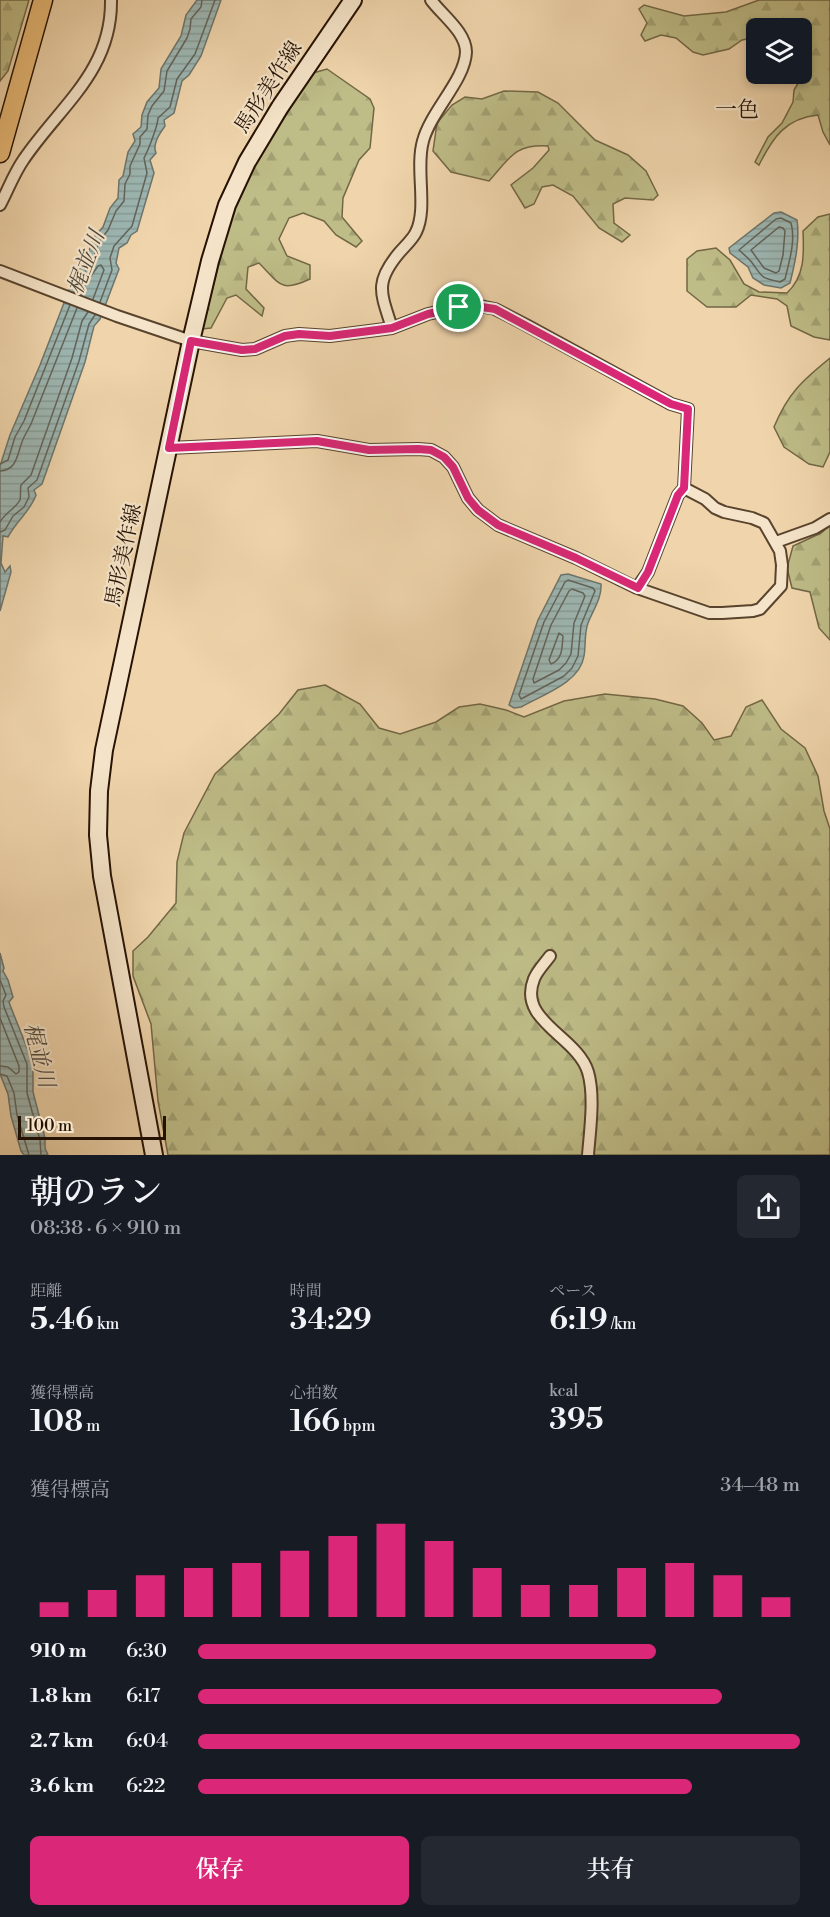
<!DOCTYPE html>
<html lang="ja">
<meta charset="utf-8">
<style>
:root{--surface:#171b24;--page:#242831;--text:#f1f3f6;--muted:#9ea1a6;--accent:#db2777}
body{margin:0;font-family:"Libre Bodoni","Noto Serif JP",serif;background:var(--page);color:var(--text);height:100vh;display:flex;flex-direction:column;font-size:22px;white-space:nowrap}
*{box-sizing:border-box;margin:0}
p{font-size:20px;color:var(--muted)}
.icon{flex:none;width:33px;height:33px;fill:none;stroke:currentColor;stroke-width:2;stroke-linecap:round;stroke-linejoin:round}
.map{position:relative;height:1155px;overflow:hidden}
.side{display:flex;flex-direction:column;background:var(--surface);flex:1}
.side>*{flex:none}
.buttons{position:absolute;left:746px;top:18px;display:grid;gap:12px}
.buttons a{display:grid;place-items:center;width:66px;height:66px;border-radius:9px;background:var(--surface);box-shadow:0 3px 9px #0003;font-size:30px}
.scale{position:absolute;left:18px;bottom:15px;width:148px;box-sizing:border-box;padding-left:6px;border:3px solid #261203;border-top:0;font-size:16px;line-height:21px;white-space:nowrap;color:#261203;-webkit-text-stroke:4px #f5e4c9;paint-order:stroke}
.pin{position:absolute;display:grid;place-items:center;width:51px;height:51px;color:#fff;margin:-26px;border:3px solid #fff;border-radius:50%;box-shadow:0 2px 6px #0007}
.round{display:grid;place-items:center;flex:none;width:63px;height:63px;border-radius:9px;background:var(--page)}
.summary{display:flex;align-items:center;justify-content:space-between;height:102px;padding:0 30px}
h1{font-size:33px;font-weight:600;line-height:45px}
.stats{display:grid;grid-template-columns:repeat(3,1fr);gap:9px;height:102px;padding:6px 30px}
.stats div{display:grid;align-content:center}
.stats b{font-size:30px;font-weight:600}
.stats small{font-size:16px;font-weight:400}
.stats p{font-size:16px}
.chart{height:168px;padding:12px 30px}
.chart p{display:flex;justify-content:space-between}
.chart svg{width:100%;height:108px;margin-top:6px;stroke:var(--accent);stroke-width:6}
.button{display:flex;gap:12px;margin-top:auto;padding:12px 30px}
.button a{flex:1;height:69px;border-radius:9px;background:var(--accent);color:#fff;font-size:24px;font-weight:600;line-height:69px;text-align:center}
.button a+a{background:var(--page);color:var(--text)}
ul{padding:0 30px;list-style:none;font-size:20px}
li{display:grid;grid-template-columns:96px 72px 1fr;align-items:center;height:45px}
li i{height:15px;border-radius:8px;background:var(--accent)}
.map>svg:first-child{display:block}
.forest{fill:url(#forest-firs);stroke:#726745;stroke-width:1.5}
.water{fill:url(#water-rules);stroke:#6d756d;stroke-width:1.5}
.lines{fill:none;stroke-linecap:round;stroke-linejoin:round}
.shore{stroke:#62645b;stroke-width:1.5}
.minor-casing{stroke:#58432d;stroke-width:14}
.secondary-casing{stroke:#261203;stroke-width:20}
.primary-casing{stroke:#261203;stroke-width:21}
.minor{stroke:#f5e4c9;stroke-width:10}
.secondary{stroke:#f5e4c9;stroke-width:16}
.primary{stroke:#e8ba76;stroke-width:18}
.route-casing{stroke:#fff;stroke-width:12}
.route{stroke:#db2777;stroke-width:8}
.labels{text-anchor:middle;stroke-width:4.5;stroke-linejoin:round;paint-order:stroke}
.street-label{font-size:21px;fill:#261203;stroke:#f5e4c9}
.neighbourhood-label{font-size:22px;fill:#261203;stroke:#f5e4c9}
.water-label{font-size:22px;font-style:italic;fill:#504c41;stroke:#f5e4c9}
</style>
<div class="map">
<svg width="830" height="1155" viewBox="0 0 830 1155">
<defs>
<pattern id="forest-firs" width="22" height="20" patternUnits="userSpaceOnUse" patternTransform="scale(1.5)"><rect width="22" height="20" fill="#bebc87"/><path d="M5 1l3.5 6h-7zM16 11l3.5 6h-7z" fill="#a3a173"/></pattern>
<pattern id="water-rules" width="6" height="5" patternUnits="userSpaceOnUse" patternTransform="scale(1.5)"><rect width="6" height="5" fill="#9db7b3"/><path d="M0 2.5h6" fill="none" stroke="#879c98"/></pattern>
</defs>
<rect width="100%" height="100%" fill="#f0d5ac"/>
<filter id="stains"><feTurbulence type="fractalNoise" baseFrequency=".00333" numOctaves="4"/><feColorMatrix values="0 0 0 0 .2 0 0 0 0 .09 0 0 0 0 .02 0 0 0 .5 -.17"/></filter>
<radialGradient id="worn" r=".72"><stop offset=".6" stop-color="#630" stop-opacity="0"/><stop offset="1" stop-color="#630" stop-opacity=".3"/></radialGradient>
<path class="forest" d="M0 0H29L8 71 0 81Z
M759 0H830V145L823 132 818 115C786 118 773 137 759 165L755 162 768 137 782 123 793 102 794 90 810 63 807 51 801 47V28H756V46L747 39 742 40 729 49 703 55 693 52 676 38 661 35 645 41 641 35 647 23 639 9 644 5 684 16 726 12Z
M327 69 370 99 374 108 370 148 359 160 343 198 342 217 362 241 356 247 336 235 324 221 303 213 289 218 279 239 287 256 310 265V279C280 293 280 284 259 263L248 267 246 289 264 308 262 316 236 295 227 298 211 328 202 329 234 206 265 146 313 73Z
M504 91 538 92 558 103 595 140 628 155 646 171 658 195 653 200 625 198 613 204 614 223 630 235 622 242 599 228 573 196 553 185 542 187 534 204 525 208 511 185 533 168 549 150 548 146C514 144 510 158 489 181L451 172 433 151 437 123 452 105 465 97 482 99Z
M830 214V340L814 337 791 326 787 306 777 299 751 295 736 307H707L687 291V259L697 251 716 248 730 260 744 284 759 292 787 293C805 276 804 254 803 231L818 217Z
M830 358V452L823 467 809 464 784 447 774 427C788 393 803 380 830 358Z
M830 525V640L819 628 810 592 792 588 787 568 793 546 821 533Z
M325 685 360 704 379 728 400 734 436 722 459 707 480 704 506 710 524 717 564 701 605 694 655 699 683 706 702 723 714 740 731 736 746 707 762 700 781 729 805 748 818 776 824 811 830 829V1155H168L158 1101 151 1024 133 976V951L148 937 176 903 177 862 184 833 215 774 279 714 298 690Z"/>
<path class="water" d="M197 0H221L201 56 189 75 182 81 174 113 164 120 165 126C160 133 152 144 156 153L150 160 154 173 137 231 131 235 127 243 119 248 116 263 119 269 100 319 94 326 85 362 42 484 34 490 36 495C30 512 16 521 8 537L3 536 1 563 5 572 10 566 11 572 0 611V466L10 435 40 365 74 277 86 259 94 237 103 227 110 208 118 198 119 180 123 176 128 152 135 141 133 134 141 127 142 115 147 102 159 88 161 69 181 36 186 15Z
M781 212 797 220C800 241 795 263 790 283L781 288 764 285 753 278 748 267 730 253 729 248 774 213Z
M568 574 601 584C602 598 593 610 588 623 584 634 586 645 584 656 580 683 542 695 521 707L514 708 509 705 538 620 561 575Z
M0 953 4 968 3 971 8 980 13 997 9 1002 10 1005 33 1063V1092L45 1138V1148L48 1155H24L21 1151 11 1116 8 1094 0 1074Z"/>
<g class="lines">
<path class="shore" d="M781 218 791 223C796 240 789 262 785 279L780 282C761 278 763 278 753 264 749 258 743 254 739 250L776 219Z
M779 227 783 228 785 231 783 255 779 271 776 273 764 268 751 250Z
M74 292 79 280 92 262 99 242 108 230 116 211 124 201 125 184 130 174V166L140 144V137L147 129 148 115 152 106 164 91 167 71 187 38 190 29 191 19 201 7 202 0
M81 295 86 283 98 266 101 265 104 270 93 299
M100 302 112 270 110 258 114 246 132 226 147 173 144 158C148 151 158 125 158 118L170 107 177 79 195 54 215 0
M0 464 8 460 15 437 24 421 70 305
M0 471C17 470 17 455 22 442 24 436 28 430 31 424L77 308
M0 522C5 513 16 508 20 500 21 495 20 490 21 485L31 475 72 358 82 321 88 312
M0 532 5 530 13 516 24 507 29 497 28 488 37 480 79 361 89 324 95 315
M568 580 593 588 595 591 581 625 578 656 572 668 564 676 521 699 519 695 544 622 565 582Z
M572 589 583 593 585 596 574 623 571 654 566 663 559 670 534 683 533 679 551 625 569 591Z
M559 633 563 636C562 647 563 659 551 664L549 660Z
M0 980 6 995 3 1001 4 1007 27 1064V1093L40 1140 41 1155
M0 1018 19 1066V1072L16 1074 8 1067 0 1066
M0 1074 7 1076 14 1093 17 1115 29 1155"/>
<defs>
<path id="minor" d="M0 205C8 190 14 173 24 159 60 106 112 71 111 0
M0 271 117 316 191 341 242 350 255 349 285 336 299 334 330 336 377 330 392 328 428 314 459 307 469 305 485 307 495 309 526 325 671 404 688 409 684 488 678 495 648 572 637 588 576 558 498 525 478 510 468 498 453 467 444 457 431 450 418 449 369 450 317 441 169 448
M392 328C381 293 374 283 399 253 405 246 413 239 416 232 428 208 415 168 423 141 431 111 465 80 466 52 466 32 442 15 431 0
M776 542 815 528 830 519
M637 588 709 613H722L753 611 760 609 781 586 782 565 780 551 764 523 752 518 724 512 715 508 705 499 684 488
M550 956C545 963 537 971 534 979 517 1021 577 1036 588 1072 595 1096 590 1130 588 1155"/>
<path id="secondary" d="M154 1155 102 876 98 835 99 791 104 750 191 341 210 261 227 205 247 162 280 107 353 0"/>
<path id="primary" d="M0 153 43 0"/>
</defs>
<use href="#minor" class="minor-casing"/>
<use href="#secondary" class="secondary-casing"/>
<use href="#primary" class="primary-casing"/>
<use href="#minor" class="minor"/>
<use href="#secondary" class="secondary"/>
<use href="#primary" class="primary"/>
</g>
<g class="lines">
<defs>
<path id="route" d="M469 305 495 309 671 404 688 409 684 488 678 495 648 572 638 588 576 558 498 525 478 510 468 498 453 467 444 457 431 450 418 449 369 450 317 441 169 448 191 341 242 350 255 349 285 336 299 334 330 336 377 330 392 328 428 314Z"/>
</defs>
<use href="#route" class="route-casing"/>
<use href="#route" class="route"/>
</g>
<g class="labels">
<g class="street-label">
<text transform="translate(268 87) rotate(-57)" y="7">馬形美作線</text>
<text transform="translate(123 555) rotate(-78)" y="7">馬形美作線</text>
</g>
<g class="neighbourhood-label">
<text x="737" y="117">一色</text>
</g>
<g class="water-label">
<text transform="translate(85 262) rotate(-69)" y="8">梶並川</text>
<text transform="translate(40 1055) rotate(76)" y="8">梶並川</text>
</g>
</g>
<rect width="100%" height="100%" filter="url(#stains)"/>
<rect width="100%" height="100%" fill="url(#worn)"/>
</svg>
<div class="buttons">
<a><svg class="icon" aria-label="layers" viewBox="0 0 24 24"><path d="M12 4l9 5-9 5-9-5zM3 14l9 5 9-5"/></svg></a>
</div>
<div class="scale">100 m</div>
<div class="pin" style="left:459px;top:307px;background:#1e9e55"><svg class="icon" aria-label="arrive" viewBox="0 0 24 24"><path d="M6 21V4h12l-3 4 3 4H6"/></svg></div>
</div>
<section class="side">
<div class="summary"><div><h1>朝のラン</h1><p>08:38 · 6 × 910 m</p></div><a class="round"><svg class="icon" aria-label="share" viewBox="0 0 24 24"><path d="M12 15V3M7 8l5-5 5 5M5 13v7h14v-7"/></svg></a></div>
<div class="stats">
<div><p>距離</p><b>5.46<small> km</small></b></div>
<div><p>時間</p><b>34:29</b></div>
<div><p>ペース</p><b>6:19<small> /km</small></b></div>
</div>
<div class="stats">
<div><p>獲得標高</p><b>108<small> m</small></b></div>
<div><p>心拍数</p><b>166<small> bpm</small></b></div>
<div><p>kcal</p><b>395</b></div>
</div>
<div class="chart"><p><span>獲得標高</span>34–48 m</p>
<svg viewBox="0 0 160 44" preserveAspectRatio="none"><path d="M5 44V38M15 44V33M25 44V27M35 44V24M45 44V22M55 44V17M65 44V11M75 44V6M85 44V13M95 44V24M105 44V31M115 44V31M125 44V24M135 44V22M145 44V27M155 44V36"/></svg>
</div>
<ul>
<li><b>910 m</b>6:30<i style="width:76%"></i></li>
<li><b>1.8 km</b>6:17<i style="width:87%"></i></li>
<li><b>2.7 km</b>6:04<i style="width:100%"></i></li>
<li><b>3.6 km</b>6:22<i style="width:82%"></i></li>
</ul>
<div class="button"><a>保存</a><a>共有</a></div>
</section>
